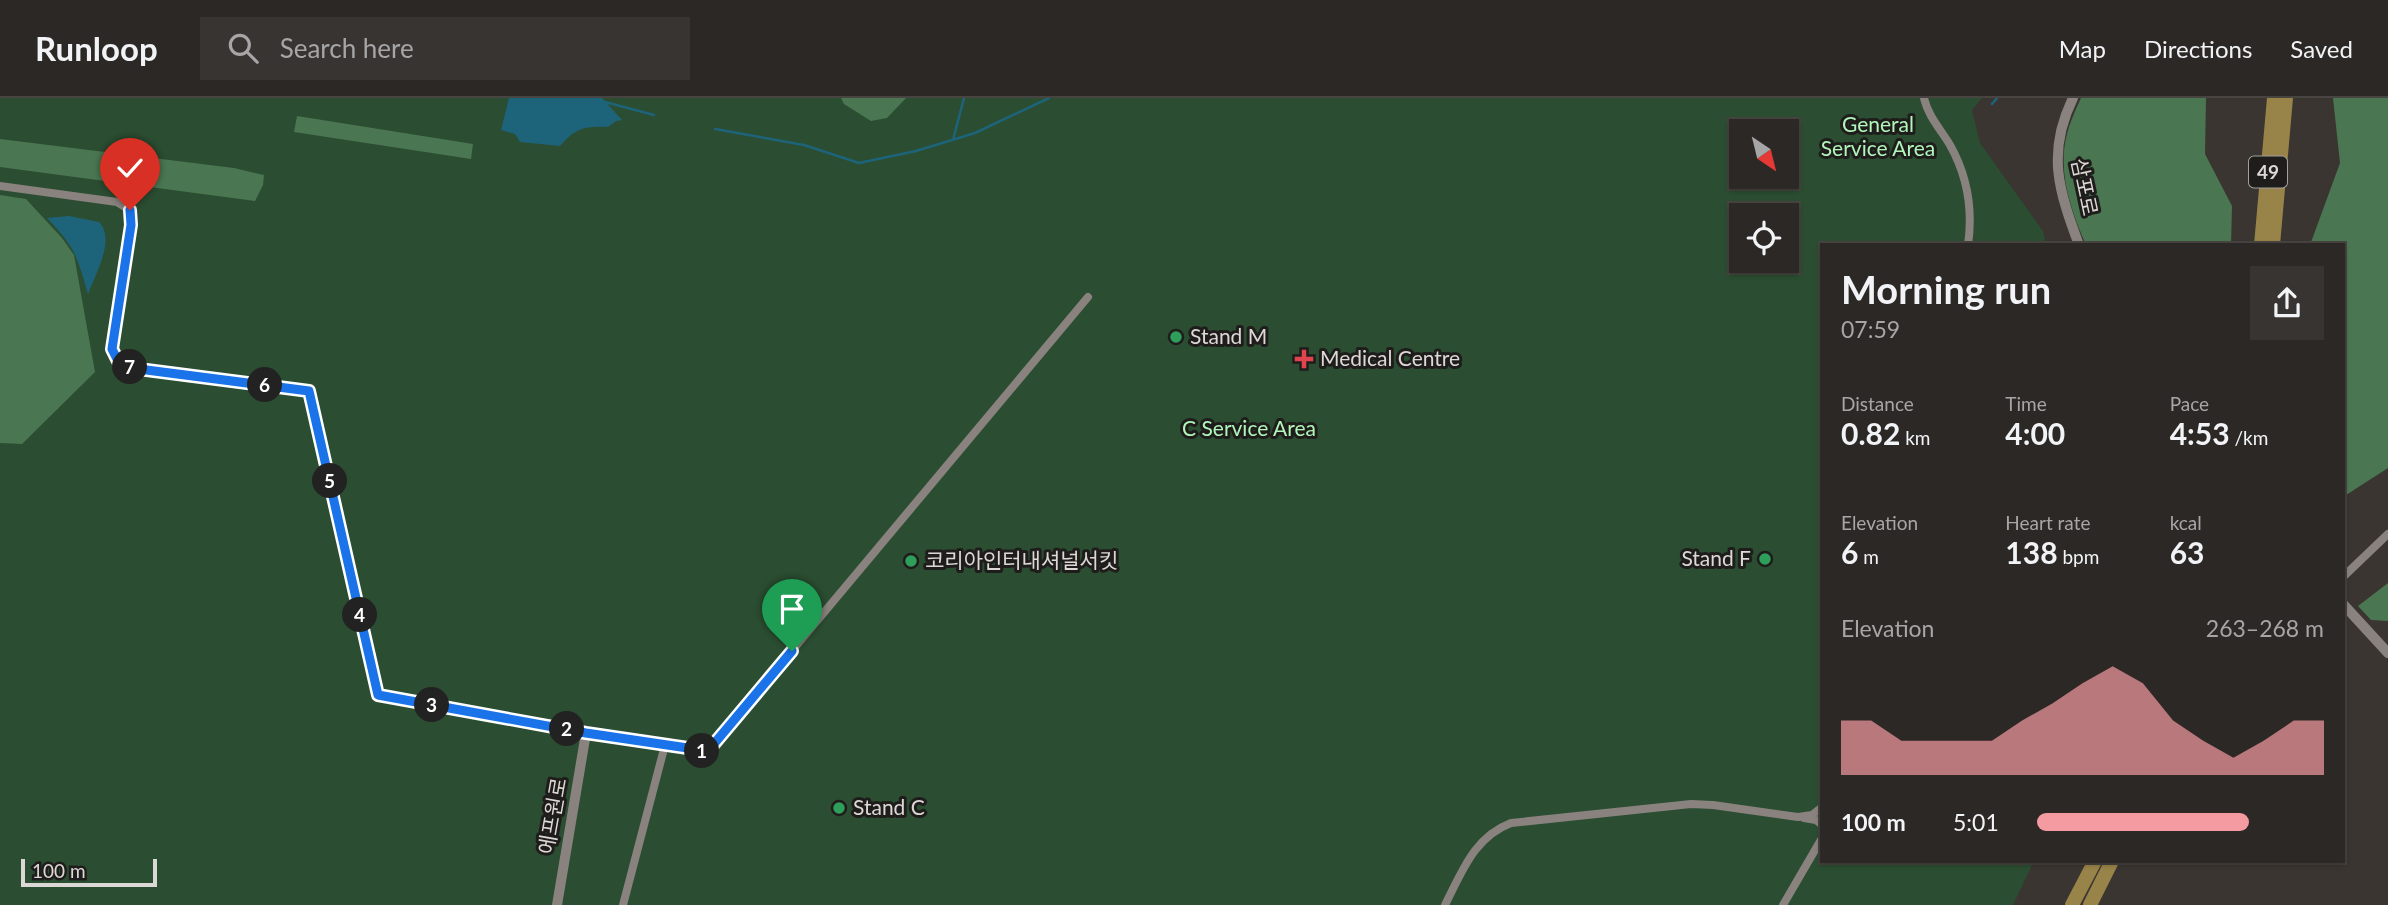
<!DOCTYPE html>
<meta charset="utf-8">
<style>
:root{--surface:#2c2825;--page:#383432;--text:#f1f3f6;--muted:#a6a6a7;--line:#484442;--accent:#f49aa1}
body{margin:0;font-family:Lato,"Noto Sans KR",sans-serif;background:var(--page);color:var(--text);height:100vh;display:flex;flex-direction:column;font-size:26px;white-space:nowrap}
*{box-sizing:border-box;margin:0}
p{font-size:23px;color:var(--muted)}
.icon{flex:none;width:38px;height:38px;fill:none;stroke:currentColor;stroke-width:2;stroke-linecap:round;stroke-linejoin:round}
.map{position:relative;flex:1;overflow:hidden}
.drawer{position:absolute;left:1820px;top:145px;width:525px;height:620px;display:flex;flex-direction:column;background:var(--surface);border-radius:0px;box-shadow:0 2px 5px #0004,0 0 0 2px var(--line)}
.drawer>*{flex:none}
.needle{width:46px;rotate:145deg}
.fabs{position:absolute;left:1729px;top:21px;display:grid;gap:14px}
.fabs a{display:grid;place-items:center;width:70px;height:70px;border-radius:0px;background:var(--surface);box-shadow:0 2px 5px #0004,0 0 0 2px var(--line);font-size:35px}
.scale{position:absolute;left:21px;bottom:18px;width:136px;box-sizing:border-box;padding-left:7px;border:4px solid #dcd8d6;border-top:0;font-size:19px;line-height:24px;white-space:nowrap;color:#dcd8d6;-webkit-text-stroke:5px #1f1d1b;paint-order:stroke}
.pin{position:absolute;display:grid;place-items:center;width:60px;height:60px;color:#fff;margin:-72px -30px;border-radius:50% 50% 50% 0;rotate:-45deg;box-shadow:0 0 7px #0007}
.pin .icon{rotate:45deg}
.km{position:absolute;width:35px;height:35px;margin:-18px;border-radius:50%;background:#222;color:#fff;font-size:19px;line-height:35px;text-align:center}
.round{display:grid;place-items:center;flex:none;width:74px;height:74px;border-radius:0px;background:var(--page)}
.head{display:flex;align-items:center;justify-content:space-between;height:119px;padding:0 21px}
h1{font-size:38px;font-weight:700;line-height:52px}
.metrics{display:grid;grid-template-columns:repeat(3,1fr);gap:10px;height:119px;padding:7px 21px}
.metrics div{display:grid;align-content:center}
.metrics b{font-size:30px;font-weight:700}
.metrics small{font-size:19px;font-weight:400}
.metrics p{font-size:19px}
.chart{height:196px;padding:14px 21px}
.chart p{display:flex;justify-content:space-between}
.chart svg{width:100%;height:126px;margin-top:7px;fill:var(--accent);opacity:.7}
ul{padding:0 21px;list-style:none;font-size:23px}
li{display:grid;grid-template-columns:112px 84px 1fr;align-items:center;height:52px}
li i{height:18px;border-radius:9px;background:var(--accent)}
header{display:flex;align-items:center;gap:42px;box-sizing:border-box;height:98px;padding:0 35px;background:var(--surface);border-bottom:2px solid var(--line)}
header strong{font-size:33px}
nav{display:flex;gap:38px;margin-inline-start:auto;font-size:24px}
.search{width:490px;height:63px;background:var(--page);display:flex;align-items:center;gap:18px;box-sizing:border-box;padding:0 24px;border-radius:0px;color:var(--muted);font-size:26px}
.map>svg:first-child{display:block}
.green{fill:#2b4d31;fill-rule:evenodd}
.forest{fill:#4a7751}
.water{fill:#1d647b}
.lines{fill:none;stroke-linecap:round;stroke-linejoin:round}
.stream{stroke:#1d647b;stroke-width:2.5}
.minor{stroke:#89827e;stroke-width:8}
.tertiary{stroke:#89827e;stroke-width:10}
.trunk{stroke:#988448;stroke-width:14}
.route-casing{stroke:#fff;stroke-width:14}
.route{stroke:#1a73e8;stroke-width:9}
.leisure-dot{fill:#2e9e5b;stroke:#1f1d1b;stroke-width:2.5}
.health-dot{fill:#e0444e;stroke:#1f1d1b;stroke-width:2.5}
.labels{text-anchor:middle;stroke-width:6;stroke-linejoin:round;paint-order:stroke}
.shield{fill:#1f1d1b;stroke:#a3a09e;stroke-width:2}
.shield-label{font-size:19px;font-weight:bold;fill:#dcd8d6}
.park-label{font-size:21px;fill:#b0f5ba;stroke:#1f1d1b}
.street-label{font-size:21px;fill:#dcd8d6;stroke:#1f1d1b}
.poi-label{font-size:21px;fill:#dcd8d6;stroke:#1f1d1b;text-anchor:start}
</style>
<header>
<strong>Runloop</strong>
<div class="search"><svg class="icon" aria-label="search" viewBox="0 0 24 24"><circle cx="10" cy="10" r="6"/><path d="M15 15l6 6"/></svg>Search here</div>
<nav><a>Map</a><a>Directions</a><a>Saved</a></nav>
</header>
<div class="map">
<svg width="2388" height="807" viewBox="0 0 2388 807">
<rect width="100%" height="100%" fill="#3a3531"/>
<path class="green" d="M0 0H1982L1972 12 1980 45 2043 133 2046 147H1822V763H2034L2013 807H0ZM1741 33H1787V79H1741ZM1741 117H1787V163H1741Z"/>
<path class="forest" d="M841 0H906L887 20 871 23 844 6Z
M2081 0H2206L2205 56 2232 108 2231 147H2086C2071 112 2057 74 2067 36 2070 24 2076 11 2081 0Z
M2333 0H2388V370L2343 399V147H2310L2340 65Z
M297 18 473 46 471 61 294 34Z
M0 41 234 70 264 77 263 87 255 103 0 69Z
M0 97 26 101 62 140 74 157 95 274 22 346 0 345Z
M2388 485V523L2371 522 2358 508Z"/>
<path class="water" d="M509 0H602L622 22 616 23 608 29C584 28 576 30 560 48L520 44 515 36 501 32Z
M69 118 99 124C116 141 95 177 88 196 77 158 75 149 47 120Z"/>
<g class="lines">
<path class="stream" d="M605 4 654 17
M1992 6 1997 0
M715 31 804 47 859 65 916 53 975 35 1049 0
M953 42 964 0"/>
<path class="minor" d="M1924 0C1928 18 1941 32 1950 47 1968 79 1973 112 1968 147
M0 88 117 104 130 112 131 127 112 251 118 263 131 270 309 293 378 597 586 635 708 653 1088 199
M2343 479 2388 436
M1804 720 1816 722 1822 727
M623 807 665 647
M1445 807C1462 774 1474 739 1511 725L1691 706 1713 707 1798 719 1812 717 1822 709
M1783 807 1822 740"/>
<path class="tertiary" d="M2073 0C2046 55 2059 93 2079 147
M2343 506 2388 555
M557 807 586 635"/>
<path class="trunk" d="M2261 147 2274 0
M2273 147 2286 0
M2072 807 2095 763
M2090 807 2112 763"/>
</g>
<g class="lines">
<defs>
<path id="route" d="M130 112 131 127 112 251 118 263 131 270 309 293 378 597 586 635 708 653 792 553"/>
</defs>
<use href="#route" class="route-casing"/>
<use href="#route" class="route"/>
</g>
<g class="leisure-dot">
<circle cx="1176" cy="239" r="7"/>
<circle cx="1765" cy="461" r="7"/>
<circle cx="911" cy="463" r="7"/>
<circle cx="839" cy="710" r="7"/>
</g>
<path class="health-dot" d="M1300.5 250.5h7v7h7v7h-7v7h-7v-7h-7v-7h7z"/>
<g class="labels">
<rect class="shield" x="2249" y="58.5" width="38" height="31" rx="5"/>
<g class="shield-label">
<text x="2268" y="81">49</text>
</g>
<g class="park-label">
<text x="1878" y="34">General<tspan x="1878" dy="24">Service Area</tspan></text>
<text x="1249" y="338">C Service Area</text>
</g>
<g class="street-label">
<text transform="translate(2084 89) rotate(78)" y="7">삼포로</text>
<text transform="translate(553 718) rotate(-80)" y="7">에프원로</text>
</g>
<g class="poi-label">
<text x="1190" y="246">Stand M</text>
<text x="1320" y="268">Medical Centre</text>
<text x="1751" y="468" text-anchor="end">Stand F</text>
<text x="925" y="470">코리아인터내셔널서킷</text>
<text x="853" y="717">Stand C</text>
</g>
</g>
</svg>
<div class="fabs">
<a><svg class="needle" viewBox="-14 -14 28 28"><path d="M0-13l5 13h-10z" fill="#e53935"/><path d="M0 13l5-13h-10z" fill="#a6a6a7"/></svg></a>
<a><svg class="icon" aria-label="locate" viewBox="0 0 24 24"><circle cx="12" cy="12" r="6"/><path d="M12 2v4M12 18v4M2 12h4M18 12h4"/></svg></a>
</div>
<div class="scale">100 m</div>
<div class="pin" style="left:792px;top:553px;background:#1e9e55"><svg class="icon" aria-label="arrive" viewBox="0 0 24 24"><path d="M6 21V4h12l-3 4 3 4H6"/></svg></div>
<div class="pin" style="left:130px;top:112px;background:#d93025"><svg class="icon" aria-label="check" viewBox="0 0 24 24"><path d="M5 12l5 5 9-10"/></svg></div>
<b class="km" style="left:702px;top:653px">1</b>
<b class="km" style="left:567px;top:631px">2</b>
<b class="km" style="left:432px;top:607px">3</b>
<b class="km" style="left:360px;top:517px">4</b>
<b class="km" style="left:330px;top:383px">5</b>
<b class="km" style="left:265px;top:287px">6</b>
<b class="km" style="left:130px;top:269px">7</b>
<section class="drawer">
<div class="head"><div><h1>Morning run</h1><p>07:59</p></div><a class="round"><svg class="icon" aria-label="share" viewBox="0 0 24 24"><path d="M12 15V3M7 8l5-5 5 5M5 13v7h14v-7"/></svg></a></div>
<div class="metrics">
<div><p>Distance</p><b>0.82<small> km</small></b></div>
<div><p>Time</p><b>4:00</b></div>
<div><p>Pace</p><b>4:53<small> /km</small></b></div>
</div>
<div class="metrics">
<div><p>Elevation</p><b>6<small> m</small></b></div>
<div><p>Heart rate</p><b>138<small> bpm</small></b></div>
<div><p>kcal</p><b>63</b></div>
</div>
<div class="chart"><p><span>Elevation</span>263–268 m</p>
<svg viewBox="0 0 160 44" preserveAspectRatio="none"><path d="M0 44V25L10 25L20 32L30 32L40 32L50 32L60 25L70 19L80 12L90 6L100 12L110 25L120 32L130 38L140 32L150 25L160 25V44z"/></svg>
</div>
<ul>
<li><b>100 m</b>5:01<i style="width:74%"></i></li>
</ul>
</section>
</div>
